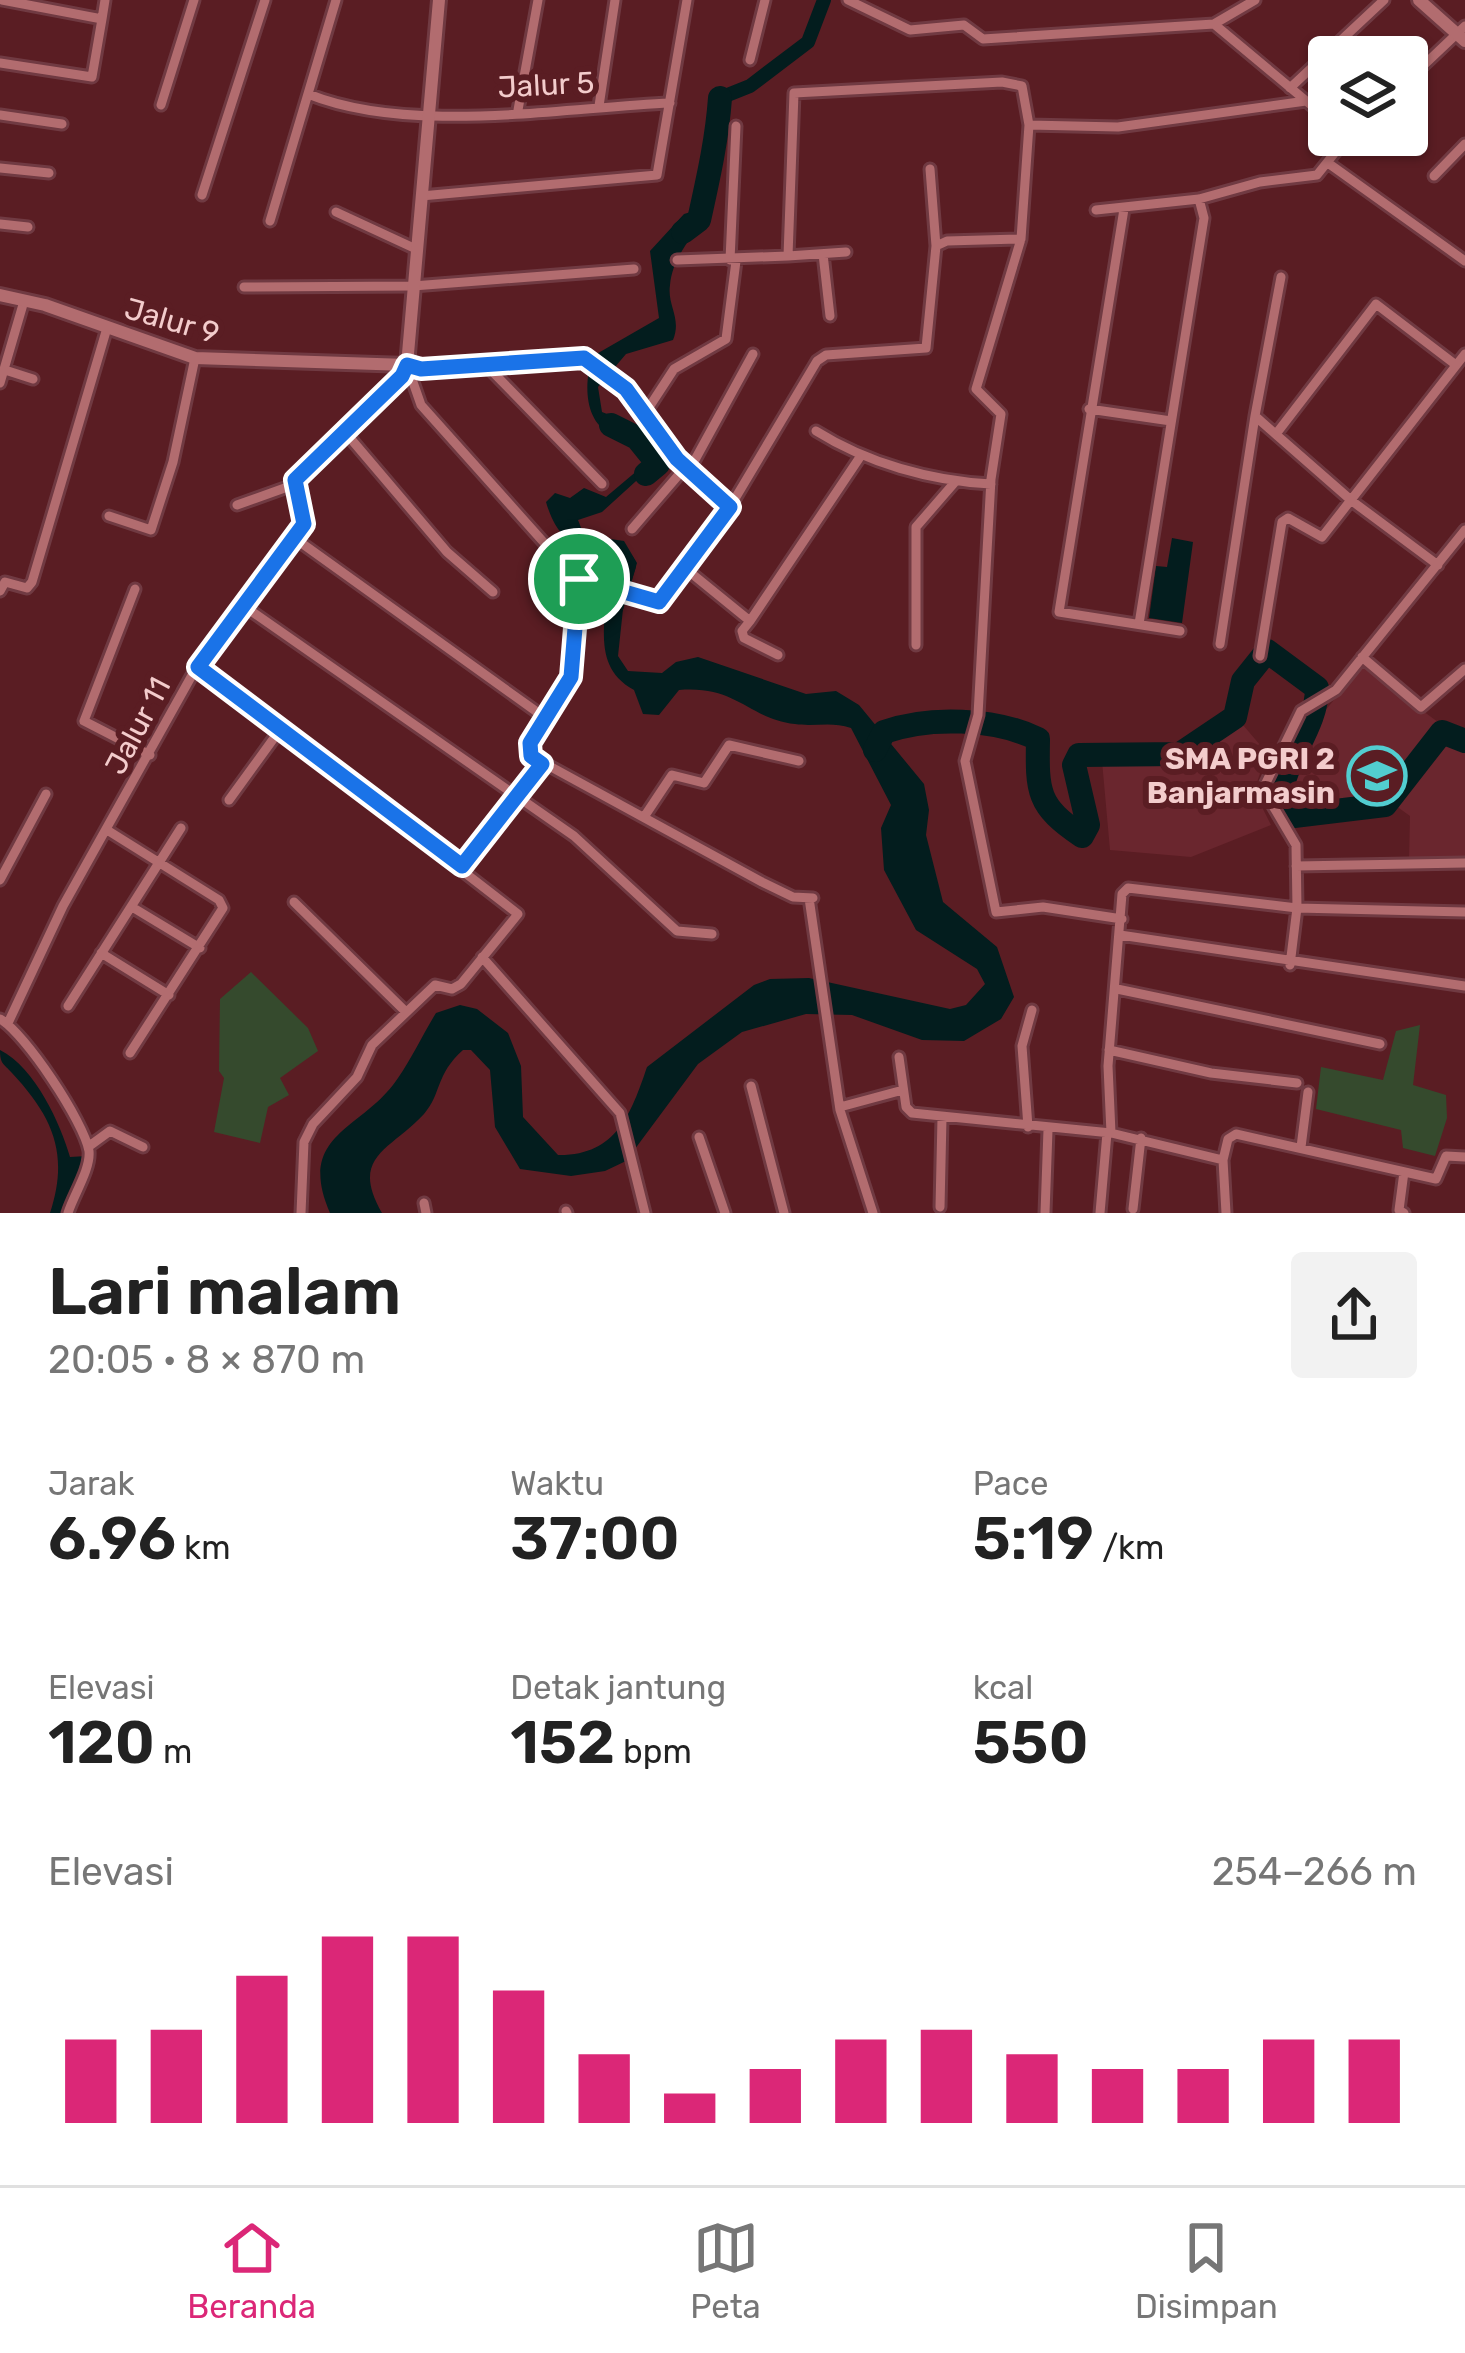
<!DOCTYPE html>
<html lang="id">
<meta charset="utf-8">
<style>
:root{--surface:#fff;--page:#f2f2f2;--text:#222;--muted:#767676;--line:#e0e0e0;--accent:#db2777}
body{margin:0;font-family:Rubik,sans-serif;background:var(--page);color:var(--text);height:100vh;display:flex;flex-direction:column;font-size:45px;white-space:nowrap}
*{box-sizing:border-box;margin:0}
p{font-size:39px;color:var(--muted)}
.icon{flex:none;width:66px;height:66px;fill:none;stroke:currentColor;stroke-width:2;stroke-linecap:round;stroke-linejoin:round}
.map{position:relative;height:1213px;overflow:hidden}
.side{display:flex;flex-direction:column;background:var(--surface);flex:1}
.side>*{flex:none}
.buttons{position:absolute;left:1308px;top:36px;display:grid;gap:24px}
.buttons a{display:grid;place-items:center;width:120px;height:120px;border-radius:12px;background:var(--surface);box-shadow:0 3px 9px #0004;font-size:60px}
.pin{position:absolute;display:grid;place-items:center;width:102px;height:102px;color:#fff;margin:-51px;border:6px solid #fff;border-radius:50%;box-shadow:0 3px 12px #0007}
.round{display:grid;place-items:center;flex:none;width:126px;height:126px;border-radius:12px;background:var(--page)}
.overview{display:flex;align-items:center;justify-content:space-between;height:204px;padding:0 48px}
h1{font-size:66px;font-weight:600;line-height:90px}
.stats{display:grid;grid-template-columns:repeat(3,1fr);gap:18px;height:204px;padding:12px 48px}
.stats div{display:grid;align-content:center}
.stats b{font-size:60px;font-weight:600}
.stats small{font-size:33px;font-weight:400}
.stats p{font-size:33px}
.chart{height:336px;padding:24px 48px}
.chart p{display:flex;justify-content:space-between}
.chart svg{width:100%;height:216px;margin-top:12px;stroke:var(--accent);stroke-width:6}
.tab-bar{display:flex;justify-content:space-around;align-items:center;height:168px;border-top:3px solid var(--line);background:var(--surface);font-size:33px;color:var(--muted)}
.tab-bar a{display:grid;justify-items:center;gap:6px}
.tab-bar .active{color:var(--accent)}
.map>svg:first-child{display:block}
.built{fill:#6a262e}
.green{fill:#354a2d}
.water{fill:#031d1e}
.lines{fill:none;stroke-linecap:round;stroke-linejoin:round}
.canal{stroke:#031d1e;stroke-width:14}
.river{stroke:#031d1e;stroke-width:24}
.minor-casing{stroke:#703a42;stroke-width:15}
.tertiary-casing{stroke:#703a42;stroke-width:18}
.minor{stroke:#b26c6f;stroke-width:9}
.tertiary{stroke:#b26c6f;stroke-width:12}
.route-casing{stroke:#fff;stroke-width:24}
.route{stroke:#1a73e8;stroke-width:15}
.labels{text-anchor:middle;stroke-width:12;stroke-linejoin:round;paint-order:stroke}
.street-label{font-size:30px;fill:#f3cccc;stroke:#5a1d23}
.poi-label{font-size:30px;font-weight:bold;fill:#f3cccc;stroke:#5a1d23;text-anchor:end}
</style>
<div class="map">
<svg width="1465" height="1213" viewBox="0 0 1465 1213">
<rect width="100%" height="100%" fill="#5a1d23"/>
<path class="built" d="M1362 666 1465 742V861L1409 860 1410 816 1392 803 1299 808 1285 790 1305 735Z
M1237 718 1267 753 1254 791 1271 825 1191 857 1110 850 1102 761 1181 758Z"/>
<path class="green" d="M251 972 308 1028 318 1051 280 1078 289 1095 268 1107 260 1143 214 1132 224 1078 219 1071 220 999Z
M1420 1025 1413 1085 1446 1095 1447 1118 1435 1156 1403 1148 1401 1130 1316 1109 1321 1067 1383 1080 1396 1031Z"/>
<path class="water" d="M704 208C698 236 673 252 670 285 667 306 682 318 673 340L626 354 598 387 602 412 653 432 668 452 602 512 578 520 584 535 624 541 637 563 623 609 618 656 628 671 662 673 676 662 698 657 806 694 836 691 859 705 924 784 929 810 926 835 943 902 997 947 1014 997 1001 1019 964 1041 922 1040 852 1015 806 1014 742 1032 698 1064 626 1161 605 1171 571 1176 520 1169 495 1127 490 1070 471 1050H463C435 1075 442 1093 424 1114 391 1150 349 1156 382 1213H330C295 1133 364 1130 398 1078 412 1058 423 1034 436 1013L460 1005 477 1009 508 1033 521 1066 523 1117 558 1155C616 1156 631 1114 647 1067L754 985 770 979 809 978 950 1009 966 1005 985 984 977 969 916 930 884 870 881 828 891 805 851 728C831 721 815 727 795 724 749 719 737 685 679 690L659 715 643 714 634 690C595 668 605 633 605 593L627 570C600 537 564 564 546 502L555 493 570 498 584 488 606 497 651 459 648 444C636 437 623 440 611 434 583 421 584 380 593 356L659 318 650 251 684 214Z
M1172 538 1193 542 1182 623 1149 618 1156 566 1167 567Z
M0 1050C35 1067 61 1125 70 1157L87 1156 65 1213H50C69 1155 54 1118 12 1073 3 1063 0 1064 0 1050Z"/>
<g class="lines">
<path class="canal" d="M720 98 750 86 808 42 824 0"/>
<path class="river" d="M683 232 699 220C708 179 717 140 720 98
M611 425 637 438 658 464 646 474
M592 548 624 565 612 605
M875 750 884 732C929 716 995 718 1038 739 1037 792 1037 806 1082 836L1088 825 1074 765 1079 755 1180 754 1235 717 1243 681 1267 651 1317 688C1317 726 1286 757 1281 795L1294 816 1385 805 1442 732 1465 741"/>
<defs>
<path id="minor" d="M2 0 102 19 105 0
M848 0 910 30 964 25 983 39 1214 24 1329 120
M1214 24 1255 0
M750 60 765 0
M0 63 92 77 102 19
M1407 81 1465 26
M1290 88 1384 0
M308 94C410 135 559 108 670 103
M161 105 194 0
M599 106 615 0
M518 110 538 0
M0 115 62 124
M1029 125 1118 127 1306 101
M1328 163 1465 261
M0 168 49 173
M930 169 936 246
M1434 176 1465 144
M202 195 265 0
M421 196 657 175 687 0
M1124 209 1059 612 1180 631
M1096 210 1199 199 1260 182 1317 175 1349 135
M336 212 416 249
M270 221 336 0
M0 224 28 227
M1021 239 976 389 1001 414 991 479 978 715 965 761 996 912 1043 907 1122 919
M823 254 830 316
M788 256 846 252
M677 260 788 256 794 93 1002 82 1022 86 1029 125 1021 239 947 241 936 246 926 348 826 355 817 361 730 507 690 560 691 573 750 621 860 457
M730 260 736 126
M1281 277 1255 416 1352 501 1438 565
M244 287 413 286 634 269
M485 364 602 484
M407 365 421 405 572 574 656 604 689 569
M407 365 421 369 584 358 626 389 677 459 730 507
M5 370 33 379
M0 383 24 301
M1089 409 1171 421
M644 415 674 369 726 339 736 261
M816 431C867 463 931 481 991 484
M345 432 447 552 493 592
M1276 434 1376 304 1456 365
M691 467 753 354
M237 505 293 485
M109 516 151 530 173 462 195 358
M632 529 688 464
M293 537 544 717
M579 579 571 677 532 739 531 756 762 882 793 897 813 898
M135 589 84 721 150 755
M0 591 5 582 27 588 32 582 107 328
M241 604 574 836 677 931 712 934
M750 621 742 631 744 638 778 655
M1139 624 1204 218 1199 199
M1220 644 1255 416
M916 645V527L955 482
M1260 656 1282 522 1288 518 1322 537 1465 354
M1362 657 1421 707 1465 669
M198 666 518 914 461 984 452 989 435 985 372 1045 357 1077 313 1124 304 1142 301 1213
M229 800 282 727
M644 817 672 775 704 783 729 745 799 761
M107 830 219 900 223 908 130 1053
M462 866 541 764
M1296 866 1465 863
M0 880 46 794
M809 898 840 1110 873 1213
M294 902 406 1012
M132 907 200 948
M1120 935 1465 986
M101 953 169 995
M482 957 620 1113 645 1213
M1290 965 1297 908 1296 845 1263 789 1301 711 1336 690 1465 530
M1117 989 1380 1044
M68 1006 181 828
M0 1019C25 1033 84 1122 89 1151 91 1169 73 1196 68 1213
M8 1023 63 906 191 677 304 524 295 480 402 377 407 365
M1109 1050 1211 1073 1297 1083
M899 1057 906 1107 912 1113 1111 1133 1223 1160
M751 1086 784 1213
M840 1107 903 1090
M1028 1127 1022 1046 1032 1010
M1111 1133 1108 1066 1122 894 1128 888 1297 908 1465 912
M699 1137 725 1213
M88 1147 110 1131 143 1147
M1301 1147 1308 1092
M424 1203 426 1213
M940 1207 942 1118
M1133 1209 1141 1138
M566 1211 567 1213
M1045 1213 1048 1130
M1100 1213 1107 1133
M1226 1213 1223 1160 1228 1139 1236 1134 1436 1179 1446 1156 1465 1157
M1404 1213 1399 1210 1404 1172"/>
<path id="tertiary" d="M1419 0 1465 41
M0 295 45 305 195 358 407 365 439 0"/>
</defs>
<use href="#minor" class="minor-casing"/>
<use href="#tertiary" class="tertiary-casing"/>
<use href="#minor" class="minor"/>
<use href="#tertiary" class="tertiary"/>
</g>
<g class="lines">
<defs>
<path id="route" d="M584 358 626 389 677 459 730 507 659 602 579 579 571 677 530 743 531 756 542 764 462 866 198 667 304 524 295 480 402 376 407 365 421 369Z"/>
</defs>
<use href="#route" class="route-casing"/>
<use href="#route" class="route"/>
</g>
<defs>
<symbol id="school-ring" viewBox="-11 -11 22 22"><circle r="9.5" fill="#5a1d23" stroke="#52cdd0" stroke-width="1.5"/><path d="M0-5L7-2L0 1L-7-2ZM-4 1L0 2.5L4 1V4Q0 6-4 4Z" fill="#52cdd0"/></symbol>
</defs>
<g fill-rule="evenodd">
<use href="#school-ring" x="1344" y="743" width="66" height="66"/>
</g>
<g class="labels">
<g class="street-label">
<text transform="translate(546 85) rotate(-3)" y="10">Jalur 5</text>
<text transform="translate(172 321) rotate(16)" y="10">Jalur 9</text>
<text transform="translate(138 726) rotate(-62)" y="10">Jalur 11</text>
</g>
<g class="poi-label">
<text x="1335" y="769">SMA PGRI 2<tspan x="1335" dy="34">Banjarmasin</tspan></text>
</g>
</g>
</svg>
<div class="buttons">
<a><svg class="icon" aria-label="layers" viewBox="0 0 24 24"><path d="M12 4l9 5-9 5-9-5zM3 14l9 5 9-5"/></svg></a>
</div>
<div class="pin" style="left:579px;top:579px;background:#1e9e55"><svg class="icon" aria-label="arrive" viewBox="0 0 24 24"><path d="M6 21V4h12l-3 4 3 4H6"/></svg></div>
</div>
<section class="side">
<div class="overview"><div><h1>Lari malam</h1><p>20:05 · 8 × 870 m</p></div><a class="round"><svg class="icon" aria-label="share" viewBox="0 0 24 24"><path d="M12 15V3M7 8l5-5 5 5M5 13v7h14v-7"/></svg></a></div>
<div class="stats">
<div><p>Jarak</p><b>6.96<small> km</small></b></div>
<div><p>Waktu</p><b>37:00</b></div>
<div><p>Pace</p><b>5:19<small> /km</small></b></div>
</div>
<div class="stats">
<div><p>Elevasi</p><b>120<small> m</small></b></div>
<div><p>Detak jantung</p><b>152<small> bpm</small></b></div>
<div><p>kcal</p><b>550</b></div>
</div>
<div class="chart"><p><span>Elevasi</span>254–266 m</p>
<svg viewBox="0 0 160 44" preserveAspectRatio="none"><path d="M5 44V27M15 44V25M25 44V14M35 44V6M45 44V6M55 44V17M65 44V30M75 44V38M85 44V33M95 44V27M105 44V25M115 44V30M125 44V33M135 44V33M145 44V27M155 44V27"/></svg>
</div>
</section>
<nav class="tab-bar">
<a class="active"><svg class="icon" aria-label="home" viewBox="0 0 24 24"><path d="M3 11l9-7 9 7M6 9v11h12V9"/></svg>Beranda</a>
<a><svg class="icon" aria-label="map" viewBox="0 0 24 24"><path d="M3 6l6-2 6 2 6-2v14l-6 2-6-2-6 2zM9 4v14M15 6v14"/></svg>Peta</a>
<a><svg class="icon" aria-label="saved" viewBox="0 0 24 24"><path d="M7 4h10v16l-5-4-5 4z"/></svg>Disimpan</a>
</nav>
